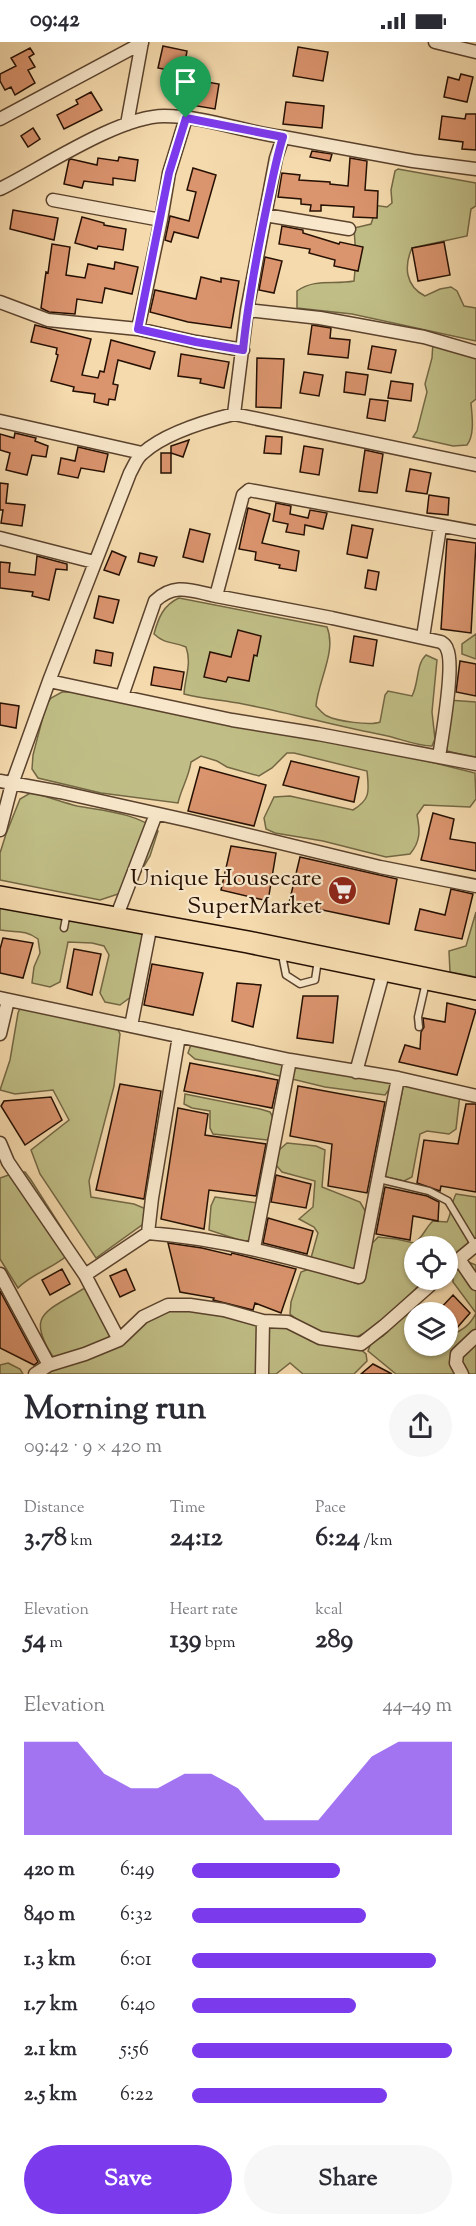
<!DOCTYPE html>
<meta charset="utf-8">
<style>
:root{--surface:#fff;--page:#f7f7f7;--text:#2b2b33;--muted:#7c7c81;--accent:#7c3aed}
body{margin:0;font-family:"Sorts Mill Goudy",serif;background:var(--page);color:var(--text);height:100vh;display:flex;flex-direction:column;font-size:22px;white-space:nowrap}
*{box-sizing:border-box;margin:0}
p{font-size:20px;color:var(--muted)}
.icon{flex:none;width:33px;height:33px;fill:none;stroke:currentColor;stroke-width:2;stroke-linecap:round;stroke-linejoin:round}
.map{position:relative;height:1332px;overflow:hidden}
.drawer{display:flex;flex-direction:column;background:var(--surface);flex:1}
.drawer>*{flex:none}
.buttons{position:absolute;left:404px;top:1194px;display:grid;gap:12px}
.buttons a{display:grid;place-items:center;width:54px;height:54px;border-radius:50%;background:var(--surface);box-shadow:0 2px 4px #0004;font-size:30px}
.pin{position:absolute;display:grid;place-items:center;width:51px;height:51px;color:#fff;margin:-62px -26px;border-radius:50% 50% 50% 0;rotate:-45deg;box-shadow:0 0 6px #0007}
.pin .icon{rotate:45deg}
.round{display:grid;place-items:center;flex:none;width:63px;height:63px;border-radius:32px;background:var(--page)}
.summary{display:flex;align-items:center;justify-content:space-between;height:102px;padding:0 24px}
h1{font-size:33px;font-weight:700;line-height:45px}
.metrics{display:grid;grid-template-columns:repeat(3,1fr);gap:9px;height:102px;padding:6px 24px}
.metrics div{display:grid;align-content:center}
.metrics b{font-size:26px;font-weight:700}
.metrics small{font-size:16px;font-weight:400}
.metrics p{font-size:16px}
.chart{height:168px;padding:12px 24px}
.chart p{display:flex;justify-content:space-between}
.chart svg{width:100%;height:108px;margin-top:6px;fill:var(--accent);opacity:.7}
.action{display:flex;gap:12px;margin-top:auto;padding:12px 24px}
.action a{flex:1;height:69px;border-radius:36px;background:var(--accent);color:#fff;font-size:24px;font-weight:700;line-height:69px;text-align:center}
.action a+a{background:var(--page);color:var(--text)}
ul{padding:0 24px;list-style:none;font-size:20px}
li{display:grid;grid-template-columns:96px 72px 1fr;align-items:center;height:45px}
li i{height:15px;border-radius:8px;background:var(--accent)}
.status{display:flex;justify-content:space-between;align-items:center;height:42px;padding:0 30px;background:var(--surface);direction:ltr}
.status svg{height:16px;fill:currentColor}
.map>svg:first-child{display:block}
.green{fill:#c0be86;stroke:#736744;stroke-width:1.5}
.building{fill:#da946e;stroke:#261002;stroke-width:1.5}
.lines{fill:none;stroke-linecap:round;stroke-linejoin:round}
.lane-casing{stroke:#5a422d;stroke-width:9}
.street-casing{stroke:#5a422d;stroke-width:15}
.highway-casing{stroke:#261002;stroke-width:24}
.lane{stroke:#f8e7ca;stroke-width:6}
.street{stroke:#f8e7ca;stroke-width:12}
.highway{stroke:#f4daad;stroke-width:21}
.route-casing{stroke:#fff;stroke-width:12}
.route{stroke:#7c3aed;stroke-width:8}
.labels{text-anchor:middle;stroke-width:4.5;stroke-linejoin:round;paint-order:stroke}
.poi-label{font-size:24px;fill:#261002;stroke:#f8e7ca;text-anchor:end}
</style>
<div class="status"><b>09:42</b><svg viewBox="0 0 49 12"><path d="M0 12V9h3v3zM5 12V6h3v6zM10 12V3h3v9zM15 12V0h3v12zM26 1h20v11H26zM47 4h2v5h-2z"/></svg></div>
<div class="map">
<svg width="476" height="1332" viewBox="0 0 476 1332">
<rect width="100%" height="100%" fill="#f4daad"/>
<filter id="stains"><feTurbulence type="fractalNoise" baseFrequency=".00333" numOctaves="4"/><feColorMatrix values="0 0 0 0 .2 0 0 0 0 .09 0 0 0 0 .02 0 0 0 .5 -.17"/></filter>
<radialGradient id="worn" r=".72"><stop offset=".6" stop-color="#630" stop-opacity="0"/><stop offset="1" stop-color="#630" stop-opacity=".3"/></radialGradient>
<path class="green" d="M398 127 476 141V164L471 167 467 194 412 206C404 224 405 244 425 254L440 247 451 245 457 249 464 264 476 266V299L352 272 297 266V249C315 236 334 243 354 239L356 216 354 186 371 182 373 176V163L387 165 392 161 391 148 395 129Z
M433 300 476 310V357L471 361C472 373 475 393 467 403L453 404 413 395 417 389 427 350 425 342 432 316Z
M179 556 327 585C337 609 318 639 316 664 319 667 323 672 327 674 337 679 370 684 380 680L385 653 388 649 412 654C419 641 416 622 426 613L437 618 432 670 435 697 432 704C416 704 399 696 383 693 336 684 290 671 243 662 223 658 203 657 184 652 185 635 192 622 186 605 172 599 166 603 154 592 158 577 163 563 179 556Z
M476 592V617L462 612V602Z
M62 650H81L294 686 475 731 476 757 470 765 424 763 417 773C420 788 421 799 410 812L386 815 323 799 275 791 266 787 264 776 274 755 290 754 353 768C371 757 369 749 367 729L294 711H287L272 726 259 734 227 725 217 719 201 714 191 720C189 735 181 747 178 761L101 751 38 736 32 727 33 713 46 663 51 656Z
M448 658 476 660V716L447 709 446 700Z
M32 750C47 755 62 760 77 764 104 769 137 771 158 789L150 814 140 831 124 850 100 858 0 838V811L6 792 20 757Z
M0 858 140 885 147 894 132 954 120 963 105 960 100 951 109 913 104 904 92 901 68 900 60 940 50 945 32 941 34 925 40 911 38 897C24 887 16 891 0 888Z
M476 870V935L450 930 449 909 466 904Z
M23 959 114 980 120 992 114 1044 89 1139 91 1155 134 1162 146 1167V1180L96 1216 40 1132 31 1108 69 1078 53 1048 15 1052 0 1048 10 1018 18 971Z
M194 994C246 1006 299 1016 352 1023 363 1025 379 1024 388 1032 394 1039 390 1047 385 1053L325 1045 259 1029 195 1017 188 1011Z
M411 1038 460 1052 456 1087 449 1092 427 1089 420 1092 412 1135 404 1139 385 1135 403 1045Z
M185 1052 260 1067 270 1070C276 1079 274 1090 267 1098L213 1092 210 1086V1069L192 1066 184 1062Z
M287 1101 316 1104 325 1108 322 1145 360 1160 367 1172 355 1228 311 1216 318 1191 314 1185 299 1177 313 1165 315 1139 282 1130 276 1123 278 1109Z
M17 1130H25L31 1138 68 1196 72 1209C58 1225 33 1230 18 1246L0 1217V1136Z
M456 1152 476 1155V1195L447 1218V1204H414V1238H425C405 1255 378 1289 353 1296 334 1301 304 1284 290 1272L291 1260 301 1230 309 1227 358 1242C372 1231 363 1217 371 1203 372 1200 376 1198 378 1195L396 1197 414 1201C423 1196 425 1186 433 1179L447 1180C452 1170 451 1161 456 1152Z
M215 1155 258 1161 251 1197 245 1200 209 1188 211 1164Z
M468 1220 476 1223V1271L453 1240V1228Z
M83 1247H94L113 1291 106 1297 55 1318C24 1272 46 1270 83 1247Z
M423 1263 429 1265 433 1270H414V1304H447V1289L451 1293C463 1288 470 1283 476 1271V1332H396L368 1309 371 1301 383 1294 413 1264Z
M179 1267 213 1270 287 1284 311 1299 360 1307 366 1312 367 1319 354 1332H303L290 1321 276 1332H46L164 1270Z
M8 1321 20 1327 23 1332H0V1323Z"/>
<path class="building" d="M163 4 187 9 183 31 158 26Z
M298 5 328 10 323 39 293 34Z
M30 6 34 12 29 15 35 25 28 28 35 41 15 53 11 45 5 48 0 39V32L16 24 11 16Z
M461 32 473 35 467 60 444 55 448 35 459 38Z
M183 36 219 42 215 67 179 61Z
M91 50 102 68 64 87 57 73 78 62 76 58Z
M286 60 324 64 322 86 283 82Z
M466 72H476V108L462 107 463 100 439 97 442 74 465 77Z
M33 86 40 97 28 105 21 94Z
M312 109 332 112 330 119 310 115Z
M119 115 138 118 135 139 113 136V143L84 139 82 146 64 142 69 118 71 117 97 123 98 116 118 119Z
M350 116 367 119 365 148 378 149 377 176 353 175 354 165 321 163V169H310L311 163 301 162V157L278 155 282 131 300 133 299 138 330 140V142L348 144Z
M193 126 216 133 198 196 174 190 171 200 165 198 170 174 189 179 196 150 187 148Z
M13 168 58 176 54 198 10 187Z
M82 175 104 181V183L126 187 123 208 98 204 97 207 75 201Z
M282 184 303 188V191L339 202 340 200 363 205 358 229 334 224 335 218 309 211 310 207 279 202Z
M444 200 450 233 418 239 412 206Z
M52 202 70 205 66 233 85 236 88 222 114 227 115 220 138 225 132 252 105 246 102 261 77 257 75 272 49 270 41 266 46 230 48 231Z
M265 215 282 219 274 251 259 248Z
M201 235 221 240V236L239 239 231 286 188 280 150 270 155 248 196 257Z
M35 283 91 297 82 333 98 336 100 329 104 330 111 298 155 310 150 327 118 318 113 342 118 343 115 358 109 357 108 363 94 360 95 352 73 349 74 345 51 339 58 313 56 312 57 306 31 300Z
M312 283 331 286 330 296 350 298 348 316 308 312Z
M372 304 396 308 391 331 368 327Z
M181 312 229 320 224 346 200 341 201 337 178 334Z
M257 316 284 317 281 366 256 365Z
M304 330 323 333 319 354 300 351Z
M346 330 368 333 365 353 344 350Z
M391 339 413 342 411 359 388 356Z
M370 357 388 359 385 379 367 376Z
M15 391 36 396 35 399 48 404 46 415 32 413 27 433 6 428 10 411 0 408V392L14 396Z
M266 394 282 395 281 412 264 411Z
M189 398 183 415 171 411V404Z
M304 404 323 407 319 433 300 430Z
M78 405 108 412 104 430 81 426 78 436 58 432 61 416 75 419Z
M365 408 383 412 377 451 359 449Z
M161 411H171V431H161Z
M410 427 431 431 427 452 406 449Z
M0 441 8 442 6 461 25 463 22 484 1 481 3 468H0Z
M429 453 449 456 448 473 427 471Z
M276 461 291 464 290 472 308 476 310 468 327 471 323 487 305 483 304 493 286 490 288 482 273 479Z
M248 466 270 472 262 501 299 509 296 529 279 526 280 523 255 518 256 510 239 507Z
M352 483 373 487 367 516 347 512Z
M190 487 210 492 203 520 183 515Z
M447 497 476 501 471 591 441 587Z
M112 509 126 515 119 533 104 528Z
M140 511 157 515 154 524 138 520Z
M37 514 67 522V528L56 527 49 558 32 554 33 550 0 546V520L10 521 9 530 35 533Z
M368 528 379 530 376 548 365 546Z
M99 554 119 558 113 581 94 576Z
M238 588 261 594 257 614 254 613 249 639 228 635 226 640 204 635 210 610 231 615Z
M354 594 377 598 373 624 350 620Z
M96 608 113 611 111 624 94 621Z
M460 619 476 622V654L456 650Z
M154 625 184 630 181 648 151 643Z
M0 661 19 664 16 686 0 683Z
M291 719 359 735 354 760 283 743Z
M200 725 266 743 254 784 188 769Z
M433 771 454 777 450 797 476 801V829L421 818Z
M231 804 276 811 268 859 221 848Z
M300 815 397 837 389 882 289 861Z
M451 847 473 852 462 897 415 888 420 867 445 873Z
M3 896 33 901 23 936 0 931V907Z
M74 907 101 912 92 953 67 946Z
M152 922 203 931 193 973 144 963Z
M237 941 261 943 253 985 232 979Z
M303 954H338L333 1001 297 996Z
M447 961 476 968 457 1033 399 1020 405 1003 420 1007 421 990 424 985 423 976 445 980Z
M190 1021 278 1038 272 1066 184 1049Z
M120 1042 161 1049 144 1157 96 1148Z
M298 1044 385 1060 367 1151 328 1144 332 1102 290 1094Z
M51 1055 62 1078 25 1103 1 1064 4 1059Z
M466 1062H476V1150L441 1144 440 1149 417 1141 424 1098 458 1102Z
M178 1066 208 1072 205 1093 266 1102 256 1154 209 1148 204 1187 161 1177Z
M276 1133 311 1142 306 1166 271 1160Z
M385 1145 427 1154 439 1160 438 1179 413 1174 410 1198 376 1192Z
M268 1176 313 1189 307 1212 263 1201Z
M168 1201 202 1206 231 1213 232 1211 296 1227 281 1271 255 1261 253 1268 213 1258 214 1256 180 1250Z
M62 1227 70 1242 50 1253 42 1238Z
M126 1227 135 1248 120 1255 110 1234Z
M0 1249 38 1320 34 1323 0 1306Z
M453 1253 470 1271 456 1287 447 1280V1270H437Z
M373 1322 392 1332H361Z"/>
<g class="lines">
<defs>
<path id="lane" d="M64 886 67 870
M285 912 283 918 286 933 300 942 315 938 318 918
M419 985 418 975 426 940
M379 1137 429 1149 448 1159 475 1204"/>
<path id="street" d="M435 0 476 10
M0 77 142 1
M127 82 142 0
M0 147C42 126 119 74 164 74 204 74 244 90 283 95
M53 158 161 178 138 287
M265 173 349 187
M161 178 169 131 186 76
M0 260 48 278 138 287 196 300 243 308
M247 268 320 276 424 295 476 310
M234 372 247 268 276 116 283 95 413 119 476 127
M0 379 142 411
M0 496 94 520
M216 554 332 576 441 600C444 602 446 603 447 607 455 623 442 694 439 715
M423 595 440 485
M49 639 232 678 318 692 476 722
M122 654 155 559C175 540 192 549 216 554L243 453 249 448 476 490
M0 739 60 750 190 779 380 825 476 844
M0 788 12 742 49 639 130 431C134 424 137 415 143 411 165 391 206 379 234 372L476 423
M116 876 156 772
M0 956 290 1018 398 1036 476 1054
M131 984 151 882
M0 992 8 958
M356 1030 384 928
M0 1101 8 1120 85 1233 119 1298
M148 1191C223 1197 287 1215 359 1235L398 1036
M254 1206 290 1018
M459 1217 476 1242
M447 1227 476 1203
M0 1232 49 1323
M85 1233 148 1191 152 1156 179 994
M35 1332 49 1323 85 1312 119 1298 143 1275 168 1263H190L224 1268 263 1279 288 1280 320 1296 361 1302 384 1284 436 1238
M262 1332 263 1279
M462 1332 456 1321 457 1312 476 1294"/>
<path id="highway" d="M0 855 248 900 476 947"/>
</defs>
<use href="#lane" class="lane-casing"/>
<use href="#street" class="street-casing"/>
<use href="#highway" class="highway-casing"/>
<use href="#lane" class="lane"/>
<use href="#street" class="street"/>
<use href="#highway" class="highway"/>
</g>
<g class="lines">
<defs>
<path id="route" d="M186 76 283 95C276 117 272 140 267 163 257 211 248 259 243 308L196 300 138 287 169 131Z"/>
</defs>
<use href="#route" class="route-casing"/>
<use href="#route" class="route"/>
</g>
<defs>
<symbol id="supermarket-disc" viewBox="-11 -11 22 22"><circle r="9.5" fill="#8f2418" stroke="#f8e7ca"/><path d="M-6-5.5h2.5l.6 2H6L4.5 2H-2.5L-4.4-4H-6ZM-1.5 3.2a1.3 1.3 0 1 0 .1 0ZM3 3.2a1.3 1.3 0 1 0 .1 0Z" fill="#fff"/></symbol>
</defs>
<g fill-rule="evenodd">
<use href="#supermarket-disc" x="326" y="832" width="33" height="33"/>
</g>
<g class="labels">
<g class="poi-label">
<text x="322" y="843">Unique Housecare<tspan x="322" dy="28">SuperMarket</tspan></text>
</g>
</g>
<rect width="100%" height="100%" filter="url(#stains)"/>
<rect width="100%" height="100%" fill="url(#worn)"/>
</svg>
<div class="buttons">
<a><svg class="icon" aria-label="locate" viewBox="0 0 24 24"><circle cx="12" cy="12" r="6"/><path d="M12 2v4M12 18v4M2 12h4M18 12h4"/></svg></a>
<a><svg class="icon" aria-label="layers" viewBox="0 0 24 24"><path d="M12 4l9 5-9 5-9-5zM3 14l9 5 9-5"/></svg></a>
</div>
<div class="pin" style="left:186px;top:76px;background:#1e9e55"><svg class="icon" aria-label="arrive" viewBox="0 0 24 24"><path d="M6 21V4h12l-3 4 3 4H6"/></svg></div>
</div>
<section class="drawer">
<div class="summary"><div><h1>Morning run</h1><p>09:42 · 9 × 420 m</p></div><a class="round"><svg class="icon" aria-label="share" viewBox="0 0 24 24"><path d="M12 15V3M7 8l5-5 5 5M5 13v7h14v-7"/></svg></a></div>
<div class="metrics">
<div><p>Distance</p><b>3.78<small> km</small></b></div>
<div><p>Time</p><b>24:12</b></div>
<div><p>Pace</p><b>6:24<small> /km</small></b></div>
</div>
<div class="metrics">
<div><p>Elevation</p><b>54<small> m</small></b></div>
<div><p>Heart rate</p><b>139<small> bpm</small></b></div>
<div><p>kcal</p><b>289</b></div>
</div>
<div class="chart"><p><span>Elevation</span>44–49 m</p>
<svg viewBox="0 0 160 44" preserveAspectRatio="none"><path d="M0 44V6L10 6L20 6L30 19L40 25L50 25L60 19L70 19L80 25L90 38L100 38L110 38L120 25L130 12L140 6L150 6L160 6V44z"/></svg>
</div>
<ul>
<li><b>420 m</b>6:49<i style="width:57%"></i></li>
<li><b>840 m</b>6:32<i style="width:67%"></i></li>
<li><b>1.3 km</b>6:01<i style="width:94%"></i></li>
<li><b>1.7 km</b>6:40<i style="width:63%"></i></li>
<li><b>2.1 km</b>5:56<i style="width:100%"></i></li>
<li><b>2.5 km</b>6:22<i style="width:75%"></i></li>
</ul>
<div class="action"><a>Save</a><a>Share</a></div>
</section>
